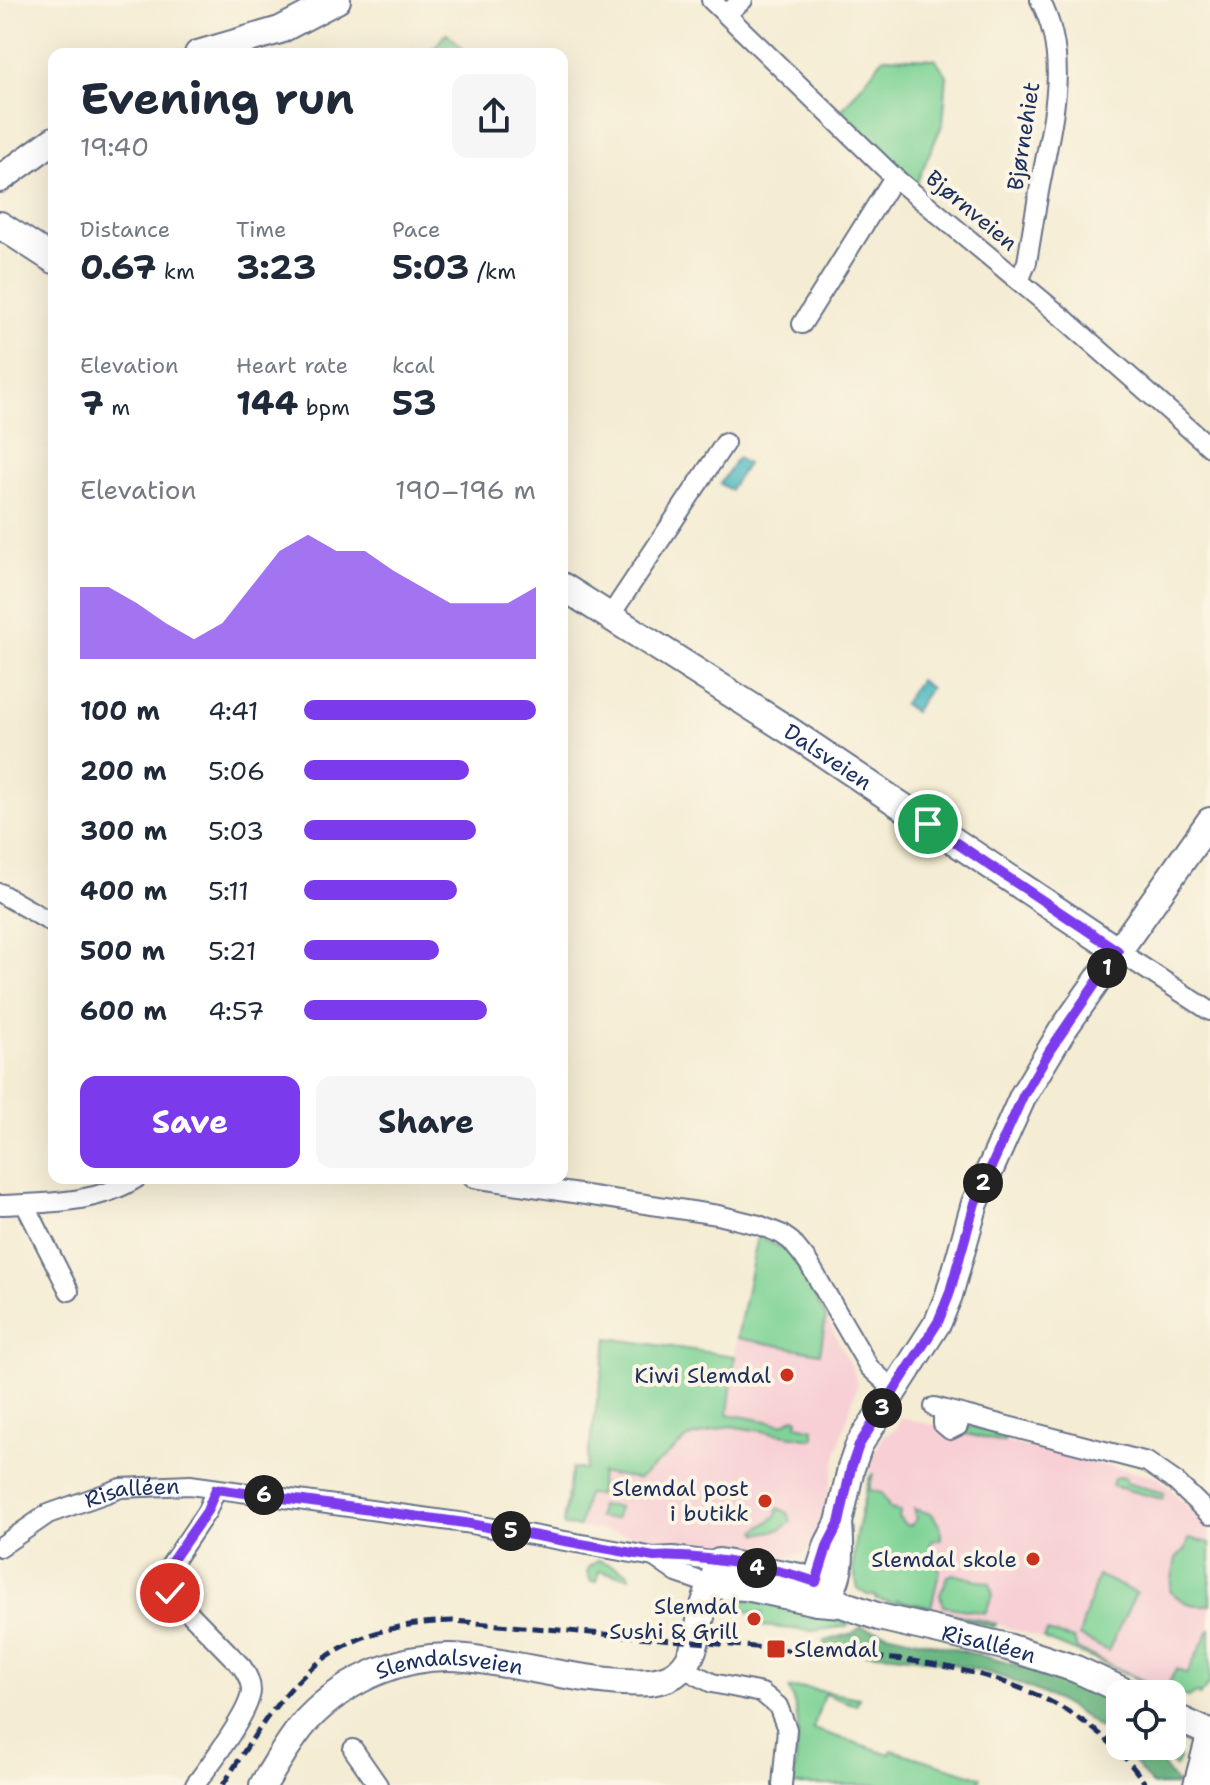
<!DOCTYPE html>
<meta charset="utf-8">
<style>
:root{--surface:#fff;--page:#f6f6f7;--text:#1f2937;--muted:#747a83;--accent:#7c3aed}
body{margin:0;font-family:"Shantell Sans",sans-serif;background:var(--page);color:var(--text);height:100vh;display:flex;flex-direction:column;font-size:30px;white-space:nowrap}
*{box-sizing:border-box;margin:0}
p{font-size:26px;color:var(--muted)}
.icon{flex:none;width:44px;height:44px;fill:none;stroke:currentColor;stroke-width:2;stroke-linecap:round;stroke-linejoin:round}
.map{position:relative;flex:1;overflow:hidden}
.drawer{position:absolute;left:48px;top:48px;width:520px;height:1136px;display:flex;flex-direction:column;background:var(--surface);border-radius:16px;box-shadow:0 8px 32px #0002}
.drawer>*{flex:none}
.fabs{position:absolute;left:1106px;top:1680px;display:grid;gap:16px}
.fabs a{display:grid;place-items:center;width:80px;height:80px;border-radius:16px;background:var(--surface);box-shadow:0 8px 32px #0002;font-size:40px}
.pin{position:absolute;display:grid;place-items:center;width:68px;height:68px;color:#fff;margin:-34px;border:4px solid #fff;border-radius:50%;box-shadow:0 2px 8px #0007}
.km{position:absolute;width:40px;height:40px;margin:-20px;border-radius:50%;background:#222;color:#fff;font-size:22px;line-height:40px;text-align:center}
.round{display:grid;place-items:center;flex:none;width:84px;height:84px;border-radius:16px;background:var(--page)}
.head{display:flex;align-items:center;justify-content:space-between;height:136px;padding:0 32px}
h1{font-size:44px;font-weight:700;line-height:60px}
.stats{display:grid;grid-template-columns:repeat(3,1fr);gap:12px;height:136px;padding:8px 32px}
.stats div{display:grid;align-content:center}
.stats b{font-size:34px;font-weight:700}
.stats small{font-size:22px;font-weight:400}
.stats p{font-size:22px}
.chart{height:224px;padding:16px 32px}
.chart p{display:flex;justify-content:space-between}
.chart svg{width:100%;height:144px;margin-top:8px;fill:var(--accent);opacity:.7}
.action{display:flex;gap:16px;margin-top:auto;padding:16px 32px}
.action a{flex:1;height:92px;border-radius:16px;background:var(--accent);color:#fff;font-size:32px;font-weight:700;line-height:92px;text-align:center}
.action a+a{background:var(--page);color:var(--text)}
ul{padding:0 32px;list-style:none;font-size:26px}
li{display:grid;grid-template-columns:128px 96px 1fr;align-items:center;height:60px}
li i{height:20px;border-radius:10px;background:var(--accent)}
.map>svg:first-child{display:block}
.built{fill:#f7cfd4}
.green{fill:#7fd396;stroke:#4d817a;stroke-width:2}
.forest{fill:#67b57f;stroke:#41726e;stroke-width:2}
.water{fill:#47b7bd;stroke:#31738e;stroke-width:2}
.lines{fill:none;stroke-linecap:round;stroke-linejoin:round}
.street-casing{stroke:#677187;stroke-width:22}
.secondary-casing{stroke:#677187;stroke-width:30}
.street{stroke:#fff;stroke-width:18}
.secondary{stroke:#fff;stroke-width:26}
.rail{stroke:#1b2f5e;stroke-width:5;stroke-dasharray:12 6;stroke-linecap:butt}
.route-casing{stroke:#fff;stroke-width:16}
.route{stroke:#7c3aed;stroke-width:10}
.poi-dot{fill:#c8321e;stroke:#fcf5e5;stroke-width:3}
.labels{text-anchor:middle;stroke-width:8;stroke-linejoin:round;paint-order:stroke}
.street-label{font-size:22px;fill:#1b2f5e;stroke:#fcf5e5}
.poi-label{font-size:22px;fill:#1b2f5e;stroke:#fcf5e5;text-anchor:end}
</style>
<div class="map">
<svg width="1210" height="1785" viewBox="0 0 1210 1785">
<rect width="100%" height="100%" fill="#fcf5e5"/>
<filter id="ink" filterUnits="userSpaceOnUse"><feTurbulence type="fractalNoise" baseFrequency=".0125" numOctaves="2"/><feDisplacementMap in="SourceGraphic" scale="16" xChannelSelector="R" yChannelSelector="G"/><feConvolveMatrix kernelMatrix="1 2 1 2 8 2 1 2 1" color-interpolation-filters="sRGB"/></filter>
<filter id="wash" filterUnits="userSpaceOnUse"><feTurbulence type="fractalNoise" baseFrequency=".006" numOctaves="4" result="noise"/><feDisplacementMap in="SourceGraphic" scale="32" xChannelSelector="R" yChannelSelector="G"/><feGaussianBlur stdDeviation="1.8" result="paint"/><feColorMatrix in="noise" values="0 0 0 0 0 0 0 0 0 0 0 0 0 0 0 0 0 1.4 0 .05"/><feComposite in="paint" operator="in"/></filter>
<g filter="url(#wash)">
<rect width="100%" height="100%" fill="#f4ecd3"/>
<path class="built" d="M826 1317 854 1372 857 1386 838 1448 820 1535 806 1553 785 1558 572 1526 585 1470 638 1479 688 1438 726 1428 737 1338 819 1353Z
M900 1417 1159 1478 1210 1529V1671L1203 1689 1189 1697H1182L1077 1649 1047 1632 1044 1639H1040L1039 1637 996 1624 876 1594 857 1546 873 1474 869 1472 874 1454 884 1436 897 1428Z"/>
<path class="green" d="M447 33 469 54H428Z
M884 57 935 59 947 75 943 123 916 184 841 111Z
M758 1235 790 1253 826 1317 820 1353 737 1338Z
M608 1338 735 1356 728 1414 783 1424 794 1417 798 1419 797 1425 814 1429V1437L812 1439 730 1426 688 1438 638 1479 601 1473 598 1495 587 1494 579 1527 564 1526 563 1522 572 1468 585 1470 587 1462Z
M970 1426 1005 1434 1004 1442 961 1433Z
M873 1473 869 1490 882 1493 890 1509 900 1511 899 1518 904 1524 910 1526 917 1519 914 1509 932 1514 941 1528V1539L931 1540V1549L936 1555 932 1557 940 1569 931 1607 895 1600 996 1624 994 1627 876 1599 875 1596 867 1595 858 1589 853 1567 856 1534 869 1479Z
M1118 1477 1126 1478V1483L1164 1493 1162 1499 1112 1486 1114 1478Z
M600 1505 618 1507 616 1519 598 1518Z
M778 1508 788 1513 791 1521 782 1529 759 1534 756 1531 777 1515Z
M1189 1538 1210 1543V1604C1195 1608 1180 1602 1170 1590L1176 1558 1185 1551Z
M599 1560 628 1572 630 1577 599 1571 597 1582 591 1581 587 1573 589 1567Z
M953 1574 990 1583 993 1595 985 1613 943 1606 940 1595 948 1576Z
M1098 1575 1136 1593 1108 1651 1079 1636Z
M742 1600H754L849 1623 848 1626 813 1631 762 1626 763 1613 747 1612 742 1607Z
M1210 1628V1683L1199 1696 1197 1693 1189 1697 1175 1695 1174 1698 1172 1694H1165L1113 1667 1044 1639 1047 1632 1074 1639 1077 1649 1165 1691 1176 1669 1187 1674Z
M805 1688 859 1698 856 1705 824 1694 813 1729 890 1754 892 1750 981 1777 977 1785H793C797 1749 804 1723 789 1689Z
M1172 1741 1179 1759 1175 1767 1157 1746H1172Z"/>
<path class="forest" d="M861 1627C904 1637 1098 1678 1118 1709 1123 1717 1120 1735 1120 1745 1063 1692 985 1666 909 1657 881 1653 852 1654 824 1650L825 1641 853 1633Z
M1121 1746H1147L1178 1785H1152Z"/>
<path class="water" d="M737 458 747 464 730 490 720 484Z
M919 680 930 688 914 712 903 704Z"/>
</g>
<g filter="url(#ink)">
<g class="lines">
<defs>
<g id="street">
<path d="M711 0 894 177 1068 322 1210 447"/>
<path d="M726 14 743 0"/>
<path d="M1019 281 1027 262C1032 233 1036 205 1042 176 1053 117 1070 57 1040 0"/>
<path d="M802 324 894 177"/>
<path d="M610 616 725 443"/>
<path d="M0 893 54 924"/>
<path d="M1118 951 1210 1011"/>
<path d="M473 1178 718 1215 759 1225 781 1234 791 1241 808 1262 869 1367 894 1390"/>
<path d="M25 1204 69 1291"/>
<path d="M0 1205C46 1203 97 1204 137 1178"/>
<path d="M934 1407 1147 1462 1176 1482 1210 1515"/>
<path d="M943 1410V1424L950 1430 958 1426 961 1415"/>
<path id="s1" d="M0 1547 48 1514 121 1488 190 1485 465 1523 654 1557 673 1556 719 1562"/>
<path d="M654 1557 677 1573 712 1585"/>
<path d="M683 1668 712 1683 762 1693 778 1706 787 1729 782 1785"/>
<path d="M353 1749 378 1785"/>
<path d="M195 1785C209 1766 250 1712 251 1691 251 1681 247 1674 242 1667L170 1593 162 1578 207 1511 216 1489"/>
</g>
<g id="secondary">
<path d="M198 54 280 30 337 0"/>
<path d="M0 179 54 140"/>
<path d="M0 225 54 260"/>
<path id="s2" d="M562 586 793 733 1118 951"/>
<path d="M839 1523C841 1549 844 1589 817 1602L816 1582 828 1544 839 1523 851 1468 859 1445 938 1322 949 1295 975 1203 1023 1096 1062 1031 1210 821"/>
<path id="s3" d="M712 1585 746 1587 817 1602 842 1604 879 1617 1008 1647 1076 1669 1130 1694"/>
<path d="M1172 1716 1210 1733"/>
<path id="s4" d="M263 1785C277 1763 290 1739 307 1720 348 1677 407 1652 466 1658 519 1664 570 1679 622 1682 642 1683 665 1684 680 1670 697 1655 697 1629 703 1609 708 1593 714 1578 719 1562L800 1577 828 1590"/>
<path d="M1197 1785 1210 1736"/>
</g>
</defs>
<use href="#street" class="street-casing"/>
<use href="#secondary" class="secondary-casing"/>
<use href="#street" class="street"/>
<use href="#secondary" class="secondary"/>
<path class="rail" d="M223 1785C285 1685 325 1625 453 1621L905 1660C998 1672 1092 1704 1146 1785"/>
</g>
</g>
<g class="lines" filter="url(#ink)">
<defs>
<path id="route" d="M170 1593 163 1582V1574L207 1511 216 1489 465 1523 654 1557C696 1554 777 1568 816 1582L828 1544 839 1523 851 1468 859 1445 938 1322 949 1295 975 1203 1023 1096 1050 1050 1118 951 928 824"/>
</defs>
<use href="#route" class="route-casing"/>
<use href="#route" class="route"/>
</g>
<g class="poi-dot">
<circle cx="787" cy="1375" r="8"/>
<circle cx="765" cy="1501" r="8"/>
<circle cx="1033" cy="1559" r="8"/>
<circle cx="754" cy="1619" r="8"/>
<rect x="766" y="1639" width="20" height="20" rx="4"/>
</g>
<g class="labels">
<g class="street-label">
<text transform="translate(1023 136) rotate(-81)" y="8">Bjørnehiet</text>
<text transform="translate(972 210) rotate(40)" y="8">Bjørnveien</text>
<text dy="8" stroke="none"><textPath href="#s2" startOffset="316">Dalsveien</textPath></text>
<text dy="8" stroke="none"><textPath href="#s1" startOffset="146">Risalléen</textPath></text>
<text dy="8" stroke="none"><textPath href="#s3" startOffset="284">Risalléen</textPath></text>
<text dy="8" stroke="none"><textPath href="#s4" startOffset="238">Slemdalsveien</textPath></text>
</g>
<g class="poi-label">
<text x="771" y="1383">Kiwi Slemdal</text>
<text x="749" y="1496">Slemdal post<tspan x="749" dy="25">i butikk</tspan></text>
<text x="1017" y="1567">Slemdal skole</text>
<text x="738" y="1614">Slemdal<tspan x="738" dy="25">Sushi &amp; Grill</tspan></text>
<text x="794" y="1657" text-anchor="start">Slemdal</text>
</g>
</g>
</svg>
<div class="fabs">
<a><svg class="icon" aria-label="locate" viewBox="0 0 24 24"><circle cx="12" cy="12" r="6"/><path d="M12 2v4M12 18v4M2 12h4M18 12h4"/></svg></a>
</div>
<div class="pin" style="left:928px;top:824px;background:#1e9e55"><svg class="icon" aria-label="arrive" viewBox="0 0 24 24"><path d="M6 21V4h12l-3 4 3 4H6"/></svg></div>
<div class="pin" style="left:170px;top:1593px;background:#d93025"><svg class="icon" aria-label="check" viewBox="0 0 24 24"><path d="M5 12l5 5 9-10"/></svg></div>
<b class="km" style="left:1107px;top:968px">1</b>
<b class="km" style="left:983px;top:1183px">2</b>
<b class="km" style="left:882px;top:1408px">3</b>
<b class="km" style="left:757px;top:1568px">4</b>
<b class="km" style="left:511px;top:1531px">5</b>
<b class="km" style="left:264px;top:1495px">6</b>
<section class="drawer">
<div class="head"><div><h1>Evening run</h1><p>19:40</p></div><a class="round"><svg class="icon" aria-label="share" viewBox="0 0 24 24"><path d="M12 15V3M7 8l5-5 5 5M5 13v7h14v-7"/></svg></a></div>
<div class="stats">
<div><p>Distance</p><b>0.67<small> km</small></b></div>
<div><p>Time</p><b>3:23</b></div>
<div><p>Pace</p><b>5:03<small> /km</small></b></div>
</div>
<div class="stats">
<div><p>Elevation</p><b>7<small> m</small></b></div>
<div><p>Heart rate</p><b>144<small> bpm</small></b></div>
<div><p>kcal</p><b>53</b></div>
</div>
<div class="chart"><p><span>Elevation</span>190–196 m</p>
<svg viewBox="0 0 160 44" preserveAspectRatio="none"><path d="M0 44V22L10 22L20 27L30 33L40 38L50 33L60 22L70 11L80 6L90 11L100 11L110 17L120 22L130 27L140 27L150 27L160 22V44z"/></svg>
</div>
<ul>
<li><b>100 m</b>4:41<i style="width:100%"></i></li>
<li><b>200 m</b>5:06<i style="width:71%"></i></li>
<li><b>300 m</b>5:03<i style="width:74%"></i></li>
<li><b>400 m</b>5:11<i style="width:66%"></i></li>
<li><b>500 m</b>5:21<i style="width:58%"></i></li>
<li><b>600 m</b>4:57<i style="width:79%"></i></li>
</ul>
<div class="action"><a>Save</a><a>Share</a></div>
</section>
</div>
